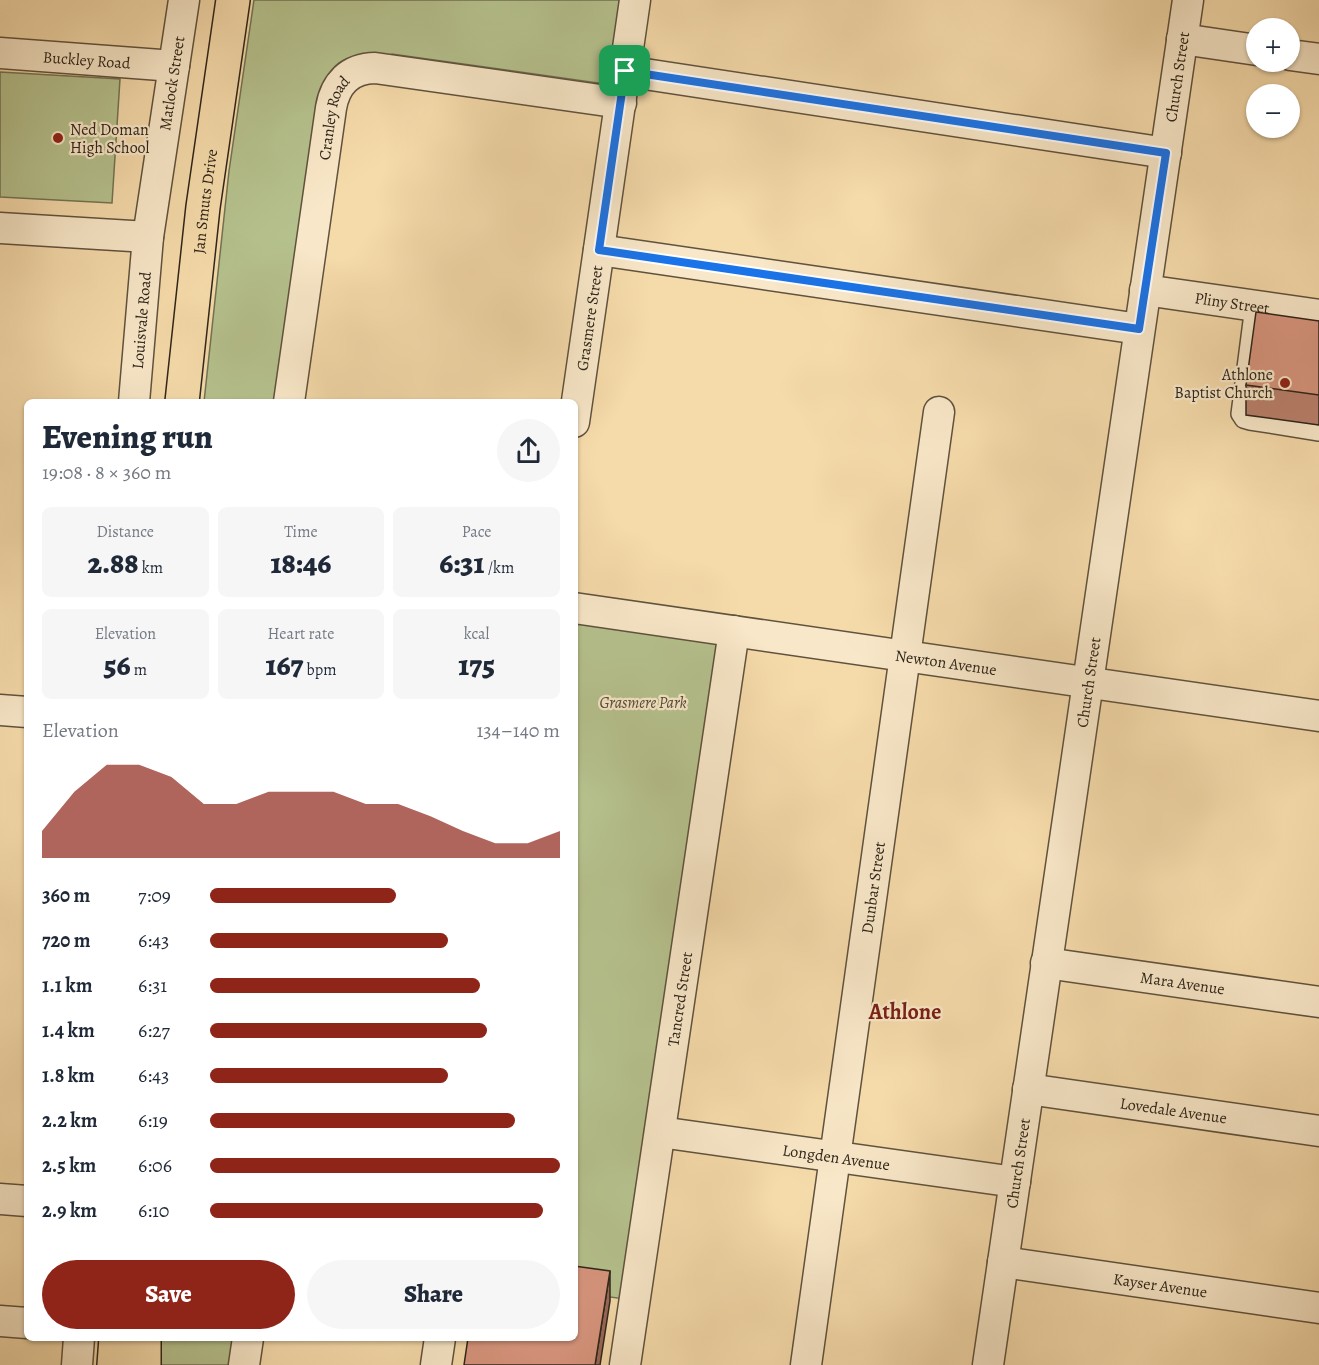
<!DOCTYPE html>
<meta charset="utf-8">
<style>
:root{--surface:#fff;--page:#f6f6f7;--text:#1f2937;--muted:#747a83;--accent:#8f2418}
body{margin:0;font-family:Alegreya,serif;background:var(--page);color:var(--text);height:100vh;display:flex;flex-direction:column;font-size:22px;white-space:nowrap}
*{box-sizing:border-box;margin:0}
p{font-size:20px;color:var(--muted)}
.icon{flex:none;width:33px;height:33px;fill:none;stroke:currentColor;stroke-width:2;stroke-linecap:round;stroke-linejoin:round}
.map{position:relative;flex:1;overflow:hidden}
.drawer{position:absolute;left:24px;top:399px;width:554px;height:942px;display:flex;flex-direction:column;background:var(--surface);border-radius:9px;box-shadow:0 2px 4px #0004}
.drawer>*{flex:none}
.tools{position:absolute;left:1246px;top:18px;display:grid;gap:12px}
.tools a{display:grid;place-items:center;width:54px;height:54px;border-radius:50%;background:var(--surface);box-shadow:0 2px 4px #0004;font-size:30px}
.pin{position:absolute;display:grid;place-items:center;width:51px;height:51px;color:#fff;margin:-26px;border-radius:12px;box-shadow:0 3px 9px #0006}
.round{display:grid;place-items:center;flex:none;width:63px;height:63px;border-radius:32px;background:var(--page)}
.overview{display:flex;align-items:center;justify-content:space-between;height:102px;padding:0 18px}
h1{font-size:33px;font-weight:800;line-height:45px}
.metrics{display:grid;grid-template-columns:repeat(3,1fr);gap:9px;height:102px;padding:6px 18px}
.metrics div{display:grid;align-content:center;border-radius:9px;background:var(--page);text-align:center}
.metrics b{font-size:30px;font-weight:800}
.metrics small{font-size:16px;font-weight:400}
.metrics p{font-size:16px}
.chart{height:168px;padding:12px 18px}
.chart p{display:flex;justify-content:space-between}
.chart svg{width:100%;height:108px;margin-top:6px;fill:var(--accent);opacity:.7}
.action{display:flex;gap:12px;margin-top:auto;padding:12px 18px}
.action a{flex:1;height:69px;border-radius:36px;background:var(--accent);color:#fff;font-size:24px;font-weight:800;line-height:69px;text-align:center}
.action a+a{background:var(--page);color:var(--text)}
ul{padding:0 18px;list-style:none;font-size:20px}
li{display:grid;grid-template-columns:96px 72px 1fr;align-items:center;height:45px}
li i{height:15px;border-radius:8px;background:var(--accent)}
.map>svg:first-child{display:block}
.green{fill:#b5c18d;stroke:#727354;stroke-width:1.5}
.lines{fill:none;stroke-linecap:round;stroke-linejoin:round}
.service-casing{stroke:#60523e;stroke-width:18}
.minor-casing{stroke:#60523e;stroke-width:33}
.primary-casing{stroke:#2e251a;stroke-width:36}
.service{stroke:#f8e7c8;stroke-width:15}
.minor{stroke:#f8e7c8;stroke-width:30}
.primary{stroke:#f5daaa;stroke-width:33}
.wall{fill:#b9806c;stroke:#2e251a;stroke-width:1.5}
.shaded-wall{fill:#966858;stroke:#2e251a;stroke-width:1.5}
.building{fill:#d7957e;stroke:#2e251a;stroke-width:1.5}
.route-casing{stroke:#fff;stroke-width:12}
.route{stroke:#1a73e8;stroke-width:8}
.poi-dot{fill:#8f2418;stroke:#f8e7c8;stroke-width:2}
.labels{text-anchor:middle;stroke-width:4.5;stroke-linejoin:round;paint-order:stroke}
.street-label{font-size:16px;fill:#2e251a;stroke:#f8e7c8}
.poi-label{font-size:16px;fill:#2e251a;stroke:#f8e7c8;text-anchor:start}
.park-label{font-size:16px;font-style:italic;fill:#504c37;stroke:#f8e7c8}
.district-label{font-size:22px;font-weight:bold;fill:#7a1f14;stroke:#f8e7c8}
</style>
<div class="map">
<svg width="1319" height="1365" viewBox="0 0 1319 1365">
<rect width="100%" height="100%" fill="#f5daaa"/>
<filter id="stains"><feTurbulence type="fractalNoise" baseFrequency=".00333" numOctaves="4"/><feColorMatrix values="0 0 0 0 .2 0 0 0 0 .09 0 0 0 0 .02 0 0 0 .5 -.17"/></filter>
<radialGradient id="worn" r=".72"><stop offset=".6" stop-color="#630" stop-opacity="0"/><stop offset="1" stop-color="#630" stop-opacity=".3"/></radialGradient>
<path class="green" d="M254 0H625L612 85 392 54 390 59C348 54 330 54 321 100L277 402H204L229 171Z
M0 72 120 79 112 203 0 197Z
M574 622 718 644 624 1299 575 1292Z
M160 1338H237L233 1365H160Z"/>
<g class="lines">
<defs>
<path id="service" d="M1253 306 1239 414 1243 420 1250 422 1319 433"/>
<g id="minor">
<path d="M1182 39 1257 50"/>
<path id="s1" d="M0 53 174 66"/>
<path d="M1290 55 1319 59"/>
<path d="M625 71 1166 153"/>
<path d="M0 228 148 237"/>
<path d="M599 250 1139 329"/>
<path id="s2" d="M1145 290 1319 315"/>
<path id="s3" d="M134 402 148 237 184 0"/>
<path id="s4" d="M289 402 331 108C335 84 350 68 375 68L621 103"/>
<path id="s5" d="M574 422 635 0"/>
<path id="s6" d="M574 608 1319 716"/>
<path d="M0 710 27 712"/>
<path id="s7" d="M1046 963 1319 1002"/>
<path id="s8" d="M1028 1089 1319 1131"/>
<path id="s9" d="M660 1132 1015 1182"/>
<path d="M0 1199 27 1201"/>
<path id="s10" d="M1003 1262 1319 1308"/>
<path d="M0 1321 27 1323"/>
<path d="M77 1365 79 1338"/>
<path d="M244 1365 248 1338"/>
<path d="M436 1365 440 1338"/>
<path id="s11" d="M625 1365 734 631"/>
<path id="s12" d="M806 1365 939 412"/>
<path id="s13" d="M988 1365 1188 0"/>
</g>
<g id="primary">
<path id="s14" d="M182 402 203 207 233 0"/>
<path d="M114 1365 116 1338"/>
<path d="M144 1365V1338"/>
</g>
</defs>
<use href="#service" class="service-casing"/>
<use href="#minor" class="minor-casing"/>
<use href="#primary" class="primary-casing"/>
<use href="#service" class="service"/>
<use href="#minor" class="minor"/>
<use href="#primary" class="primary"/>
</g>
<path class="wall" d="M1319 321V425L1246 415V385Z"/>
<path class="shaded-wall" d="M610 1271V1301L600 1365H595Z"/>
<path class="building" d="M1256 312 1319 321V395L1246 385Z
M574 1266 610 1271 595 1365H464L468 1338H574Z"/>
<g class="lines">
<defs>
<path id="route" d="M625 71 1166 153 1139 329 599 250Z"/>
</defs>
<use href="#route" class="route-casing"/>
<use href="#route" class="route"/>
</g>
<g class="poi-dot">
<circle cx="58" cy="138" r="6"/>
<circle cx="1285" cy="383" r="6"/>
</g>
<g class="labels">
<g class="street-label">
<text dy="6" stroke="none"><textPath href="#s1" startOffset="87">Buckley Road</textPath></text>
<text dy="6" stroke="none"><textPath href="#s13" startOffset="1302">Church Street</textPath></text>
<text dy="6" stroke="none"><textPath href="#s3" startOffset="321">Matlock Street</textPath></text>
<text dy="6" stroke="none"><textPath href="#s4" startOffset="288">Cranley Road</textPath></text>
<text dy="6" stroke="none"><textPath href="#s14" startOffset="202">Jan Smuts Drive</textPath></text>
<text dy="6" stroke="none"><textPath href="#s2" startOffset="88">Pliny Street</textPath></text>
<text dy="6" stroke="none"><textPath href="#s5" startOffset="105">Grasmere Street</textPath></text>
<text dy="6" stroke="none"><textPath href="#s3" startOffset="82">Louisvale Road</textPath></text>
<text dy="6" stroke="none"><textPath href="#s6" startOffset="376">Newton Avenue</textPath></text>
<text dy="6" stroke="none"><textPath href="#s13" startOffset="690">Church Street</textPath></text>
<text dy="6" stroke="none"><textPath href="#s12" startOffset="482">Dunbar Street</textPath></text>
<text dy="6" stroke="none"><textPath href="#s7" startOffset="138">Mara Avenue</textPath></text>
<text dy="6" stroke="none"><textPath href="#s11" startOffset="370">Tancred Street</textPath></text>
<text dy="6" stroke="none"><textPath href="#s8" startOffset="147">Lovedale Avenue</textPath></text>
<text dy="6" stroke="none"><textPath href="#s9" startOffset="178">Longden Avenue</textPath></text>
<text dy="6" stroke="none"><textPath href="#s13" startOffset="204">Church Street</textPath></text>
<text dy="6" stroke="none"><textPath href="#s10" startOffset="159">Kayser Avenue</textPath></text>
</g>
<g class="poi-label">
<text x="70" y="135">Ned Doman<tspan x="70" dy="18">High School</tspan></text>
<text x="1273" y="380" text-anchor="end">Athlone<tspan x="1273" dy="18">Baptist Church</tspan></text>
</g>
<g class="park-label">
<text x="643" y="708">Grasmere Park</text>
</g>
<g class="district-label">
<text x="905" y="1019">Athlone</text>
</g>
</g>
<rect width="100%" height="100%" filter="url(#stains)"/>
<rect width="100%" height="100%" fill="url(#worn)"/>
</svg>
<div class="tools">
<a>+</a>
<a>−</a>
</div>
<div class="pin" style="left:625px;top:71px;background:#1e9e55"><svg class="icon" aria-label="arrive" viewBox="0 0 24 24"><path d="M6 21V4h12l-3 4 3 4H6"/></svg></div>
<section class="drawer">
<div class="overview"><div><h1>Evening run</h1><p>19:08 · 8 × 360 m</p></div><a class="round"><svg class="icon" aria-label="share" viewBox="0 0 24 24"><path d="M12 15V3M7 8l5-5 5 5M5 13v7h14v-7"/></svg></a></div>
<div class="metrics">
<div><p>Distance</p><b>2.88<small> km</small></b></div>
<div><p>Time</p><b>18:46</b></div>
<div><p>Pace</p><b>6:31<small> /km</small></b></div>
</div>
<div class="metrics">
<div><p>Elevation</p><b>56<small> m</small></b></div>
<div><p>Heart rate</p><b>167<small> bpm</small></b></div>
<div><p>kcal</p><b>175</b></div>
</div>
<div class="chart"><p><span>Elevation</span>134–140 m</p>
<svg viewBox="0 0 160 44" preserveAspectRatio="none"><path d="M0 44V33L10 17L20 6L30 6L40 11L50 22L60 22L70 17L80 17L90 17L100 22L110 22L120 27L130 33L140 38L150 38L160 33V44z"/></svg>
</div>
<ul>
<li><b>360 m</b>7:09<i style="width:53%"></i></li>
<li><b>720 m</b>6:43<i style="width:68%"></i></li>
<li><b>1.1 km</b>6:31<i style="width:77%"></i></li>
<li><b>1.4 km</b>6:27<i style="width:79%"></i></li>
<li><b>1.8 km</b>6:43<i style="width:68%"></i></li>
<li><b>2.2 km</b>6:19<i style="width:87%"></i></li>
<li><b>2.5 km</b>6:06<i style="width:100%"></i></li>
<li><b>2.9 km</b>6:10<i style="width:95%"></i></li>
</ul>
<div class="action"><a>Save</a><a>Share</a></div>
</section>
</div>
